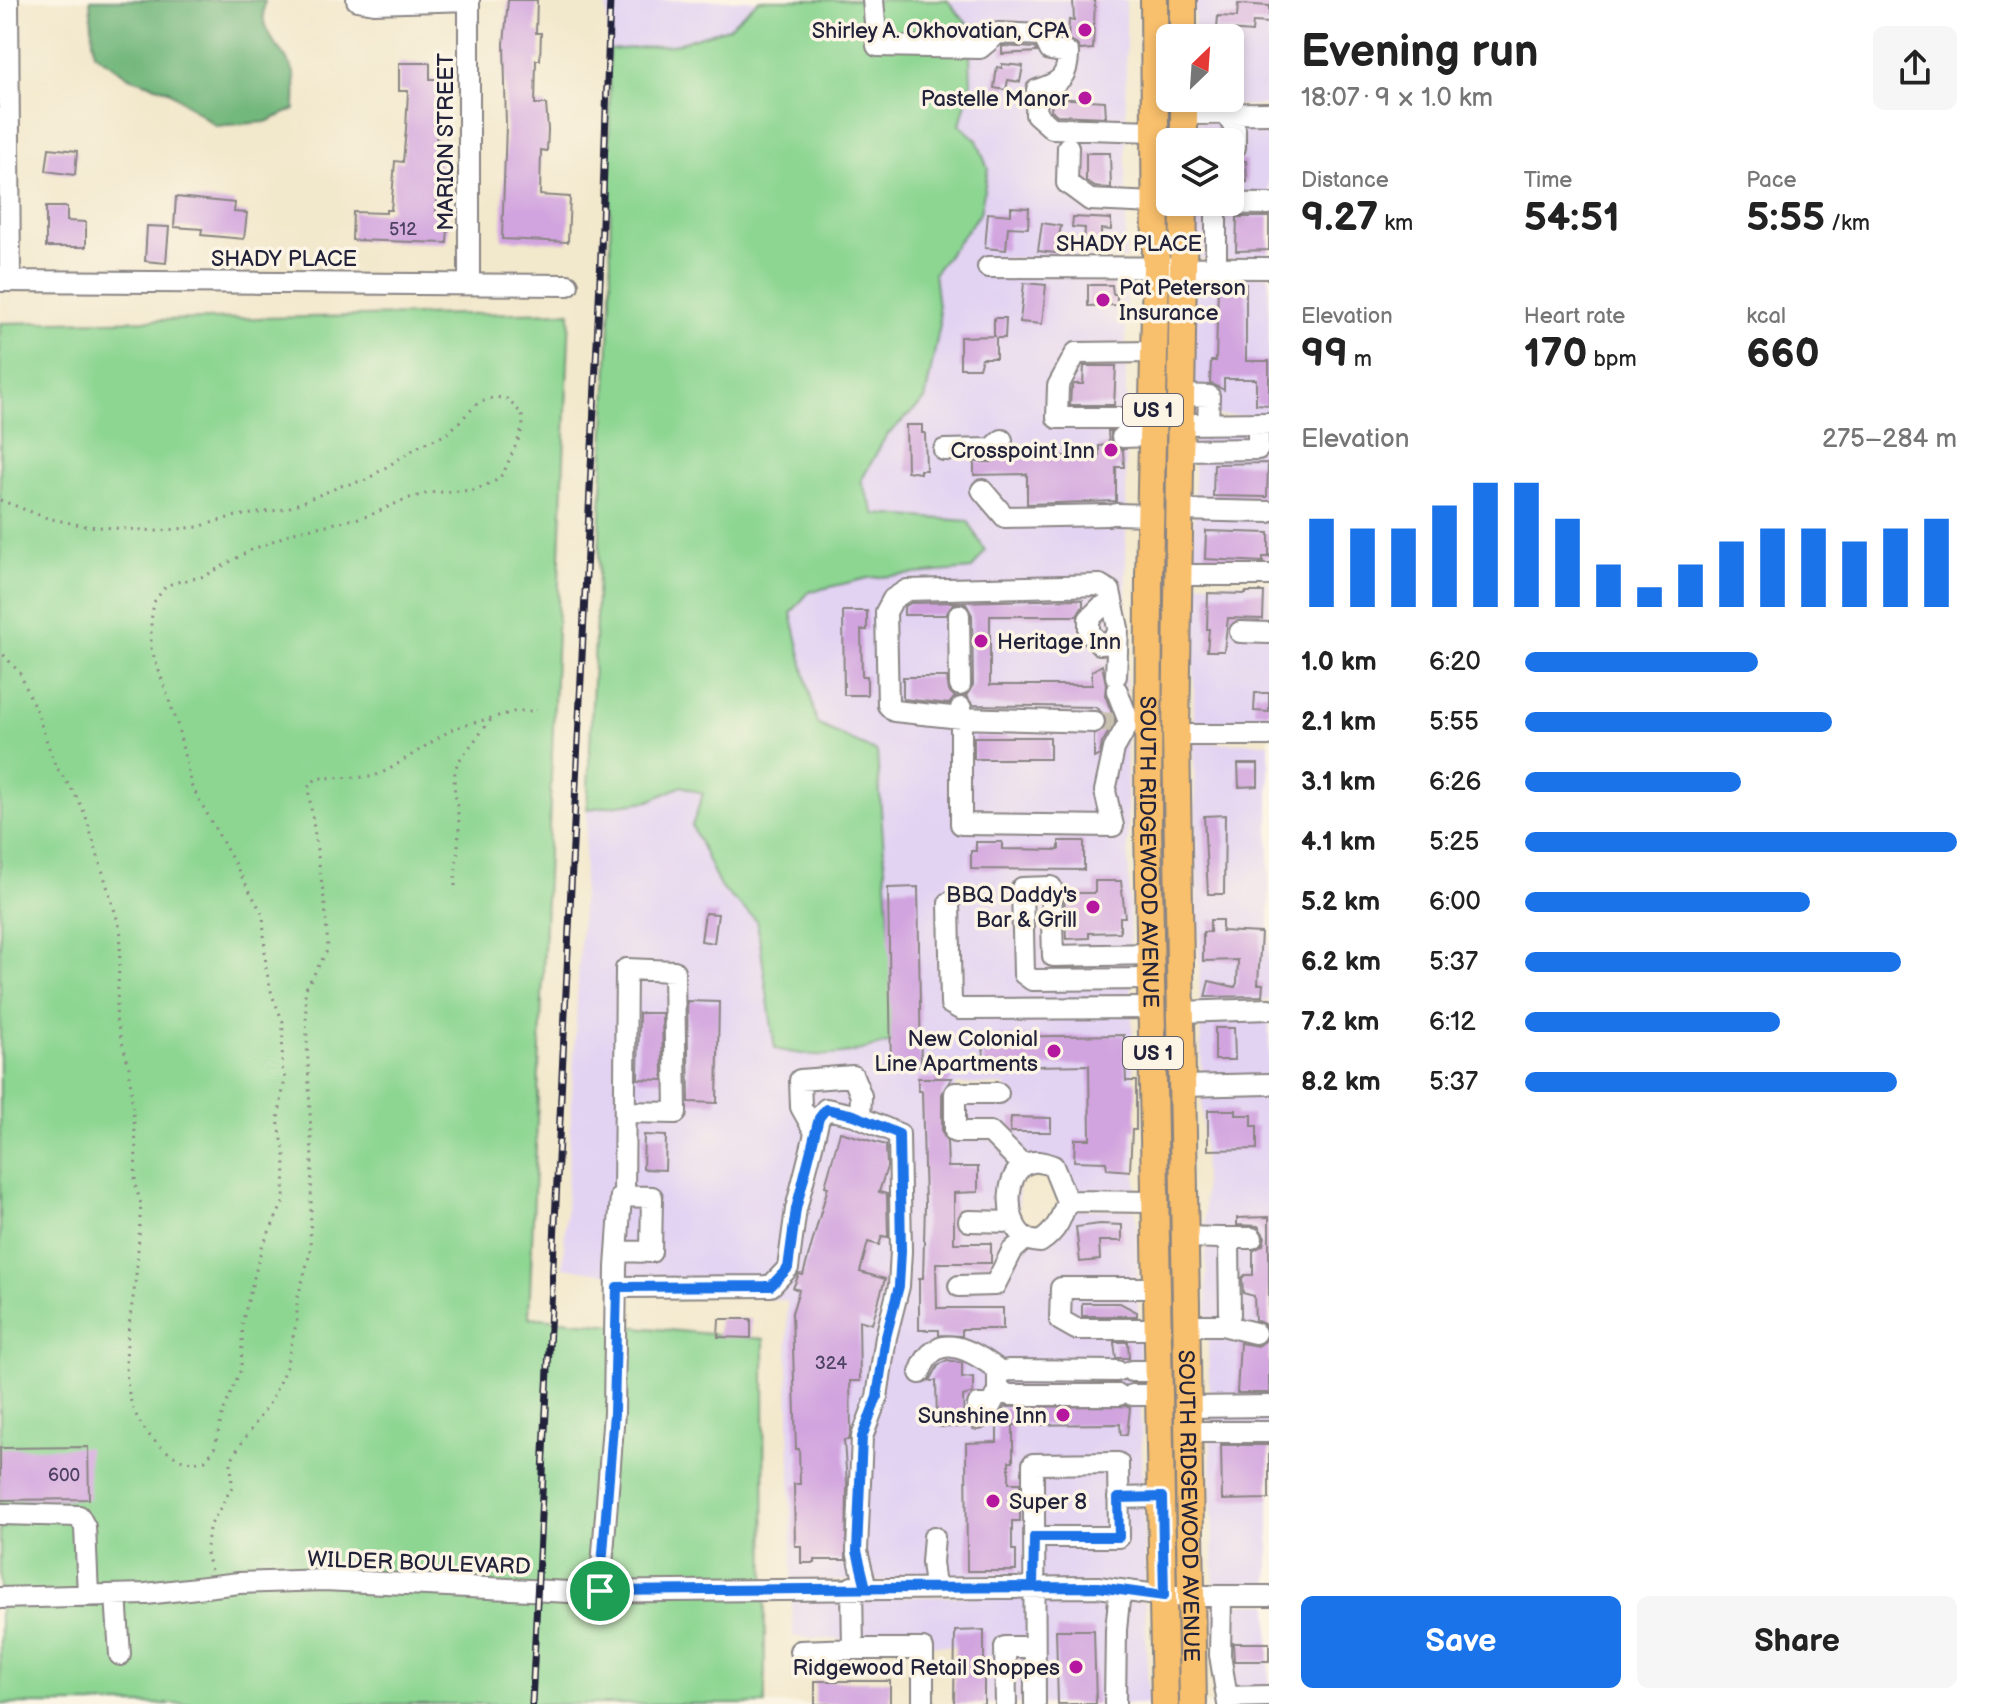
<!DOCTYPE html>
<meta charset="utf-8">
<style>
:root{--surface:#fff;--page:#f6f6f6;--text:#222;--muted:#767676;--accent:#1a73e8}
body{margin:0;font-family:"Balsamiq Sans",sans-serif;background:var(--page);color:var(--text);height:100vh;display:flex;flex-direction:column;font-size:30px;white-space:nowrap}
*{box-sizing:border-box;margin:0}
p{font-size:26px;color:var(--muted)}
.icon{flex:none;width:44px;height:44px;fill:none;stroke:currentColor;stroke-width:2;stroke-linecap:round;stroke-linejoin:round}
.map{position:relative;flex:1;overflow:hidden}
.details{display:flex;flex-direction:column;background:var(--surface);width:720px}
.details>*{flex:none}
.needle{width:52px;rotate:25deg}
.fabs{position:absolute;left:1156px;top:24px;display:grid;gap:16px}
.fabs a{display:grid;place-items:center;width:88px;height:88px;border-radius:12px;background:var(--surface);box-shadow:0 4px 12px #0003;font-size:40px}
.pin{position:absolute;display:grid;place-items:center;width:68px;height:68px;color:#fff;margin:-34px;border:4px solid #fff;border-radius:50%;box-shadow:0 2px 8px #0007}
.round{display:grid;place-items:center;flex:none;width:84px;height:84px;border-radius:12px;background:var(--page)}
.head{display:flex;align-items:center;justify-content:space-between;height:136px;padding:0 32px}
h1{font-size:44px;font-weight:800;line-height:60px}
.figures{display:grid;grid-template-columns:repeat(3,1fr);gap:12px;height:136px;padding:8px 32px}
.figures div{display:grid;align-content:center}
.figures b{font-size:40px;font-weight:800}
.figures small{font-size:22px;font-weight:400}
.figures p{font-size:22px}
.chart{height:224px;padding:16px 32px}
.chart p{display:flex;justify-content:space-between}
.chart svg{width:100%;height:144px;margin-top:8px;stroke:var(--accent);stroke-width:6}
.action{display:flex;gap:16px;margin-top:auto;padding:16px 32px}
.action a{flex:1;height:92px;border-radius:12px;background:var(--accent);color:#fff;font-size:32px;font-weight:800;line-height:92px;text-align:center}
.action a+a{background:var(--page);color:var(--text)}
ul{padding:0 32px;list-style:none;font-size:26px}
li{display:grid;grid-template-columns:128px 96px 1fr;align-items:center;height:60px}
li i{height:20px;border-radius:10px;background:var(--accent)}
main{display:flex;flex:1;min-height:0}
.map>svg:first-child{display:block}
.built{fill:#e3d3f3;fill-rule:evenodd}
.green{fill:#8dd692;stroke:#587c66;stroke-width:2}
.forest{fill:#72b77c;stroke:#4a6c5c;stroke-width:2}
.building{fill:#d2a4df}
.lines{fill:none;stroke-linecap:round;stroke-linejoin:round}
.minor-tunnel{stroke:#c8c0af;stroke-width:20;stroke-dasharray:20 10;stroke-linecap:butt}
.minor-casing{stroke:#8a8584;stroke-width:24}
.major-casing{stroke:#8a8584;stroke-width:30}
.path{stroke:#8a8584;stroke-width:3;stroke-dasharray:2 6;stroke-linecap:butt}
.minor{stroke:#fff;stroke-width:20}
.major{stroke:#f8bf6c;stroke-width:26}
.rail-casing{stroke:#22223b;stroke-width:7}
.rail{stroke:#fcf5e5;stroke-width:4;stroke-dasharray:12;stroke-linecap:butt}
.route-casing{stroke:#fff;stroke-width:16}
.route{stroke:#1a73e8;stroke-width:10}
.poi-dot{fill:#b5179e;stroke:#fcf5e5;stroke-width:3}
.labels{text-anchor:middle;stroke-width:7;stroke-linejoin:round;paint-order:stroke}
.number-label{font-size:18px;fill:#4e4264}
.shield{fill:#fcf5e5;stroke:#63616e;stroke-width:2}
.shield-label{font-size:20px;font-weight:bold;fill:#22223b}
.poi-label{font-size:22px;fill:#22223b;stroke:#fcf5e5;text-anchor:end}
.street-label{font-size:22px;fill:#22223b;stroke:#fcf5e5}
</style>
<main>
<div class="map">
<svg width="1269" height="1704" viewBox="0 0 1269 1704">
<rect width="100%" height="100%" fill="#fcf5e5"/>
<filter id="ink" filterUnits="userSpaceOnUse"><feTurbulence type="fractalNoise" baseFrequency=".0125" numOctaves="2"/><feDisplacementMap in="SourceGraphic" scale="16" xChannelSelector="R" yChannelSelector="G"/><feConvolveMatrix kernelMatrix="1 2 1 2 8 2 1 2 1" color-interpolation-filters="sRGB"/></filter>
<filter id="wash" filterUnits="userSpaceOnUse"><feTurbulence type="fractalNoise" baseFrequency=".006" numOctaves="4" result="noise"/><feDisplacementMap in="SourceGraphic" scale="32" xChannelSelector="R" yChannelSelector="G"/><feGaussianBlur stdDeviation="1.8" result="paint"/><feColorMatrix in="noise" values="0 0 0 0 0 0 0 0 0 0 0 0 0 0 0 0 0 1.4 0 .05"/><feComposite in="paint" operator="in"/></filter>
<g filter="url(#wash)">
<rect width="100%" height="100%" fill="#f2e8cc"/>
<path class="built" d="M606 0H759L728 28 672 45 609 50Z
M947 0H1126V259L982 258 980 274 1126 276V754L1136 1193 1072 1192 1059 1162 1018 1159 1019 1245 1072 1209 1136 1210 1145 1585 792 1580 787 1301 563 1267 587 810 649 801 682 786 703 794 720 887 757 921 775 1049 817 724 791 612 809 592 868 578 968 521 875 514 861 481 886 436 925 400 940 324 934 273 980 213 988 169 977 140 959 125 971 83 969 26ZM956 1084 1006 1085 1005 1101H962L963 1124H998L996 1140 948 1133Z
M1195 0H1269V105L1195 106V98H1230V38H1195Z
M1269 121V260L1195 259V202H1230V142H1195V122Z
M1195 276H1269V415L1194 416Z
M1269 431V566L1194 567V432Z
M1194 583H1269V726L1194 727Z
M1194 743H1269V1000L1200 1003Z
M1269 1017V1076L1202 1077 1200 1019Z
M1269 1092V1587H1214L1202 1094Z
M1097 1596 1145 1602 1148 1704H955L956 1646 793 1637 792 1597Z
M1214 1604H1269V1704H1215Z"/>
<path class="green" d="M759 0H947L969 26 971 83 960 125 977 140 988 169 980 213 934 273 940 324 925 400 886 436 861 481 875 514 968 521 985 551 972 569 868 578 809 592 791 613 817 724 877 752 897 1040C849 1055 825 1061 775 1049L757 921 720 887 692 826 703 794 682 786 649 801 587 809 611 300 609 50 672 45 728 28Z
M570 312 529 1317 764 1339 765 1704H0V323Z"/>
<path class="forest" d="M90 0H265C257 34 280 44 293 70 297 80 295 98 295 109L266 122 216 126 168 90 129 77 94 53Z"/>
<g id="blocks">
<path class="building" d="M508 0H537L536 33H541L540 60H536L535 104H546L548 130 547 151 541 150 540 195 570 197 568 242 502 239 506 125 504 44Z
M1073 0H1095L1093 49 1080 50 1076 43 1068 40 1069 20 1074 21Z
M1238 4 1269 6V23L1253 22 1252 32 1217 29 1218 16 1237 17Z
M1002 46 1035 48 1037 52 1002 54Z
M399 63H430V79H439L436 145H440V165L436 213H449L447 243 352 240 353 212 386 213V210H391L395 161 403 162 406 129 408 91H399Z
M1002 64 1023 66 1020 82 1008 80 1006 90 994 88 997 67 1002 68Z
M1053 98 1105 101 1106 117 1057 115 1051 110Z
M49 148 77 151 75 175 46 171Z
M1086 153H1110L1111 188 1095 187 1086 181Z
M1230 161H1246L1247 182 1230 183Z
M176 197 235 203 234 212 247 213 244 239 201 235 202 229 174 227Z
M46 207H67V221L86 222V247H46Z
M1011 207 1029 208 1028 228 1008 227 1006 250 985 248 988 213 1011 215Z
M1073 217 1111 219V230L1101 229V244L1084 242 1085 228 1072 227Z
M1237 217H1269V250L1236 251Z
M1042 223 1061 226 1058 241 1066 242 1064 254 1038 251Z
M147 226 169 227 166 263 145 261Z
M1024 283 1046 285 1042 324 1020 322Z
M1218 284H1246V361H1269V405L1256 404V379H1224V390L1210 383 1211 361H1216Z
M1088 285H1112L1113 294H1117V305L1088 306Z
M994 318H1006L1005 338H996V358H982L979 368H960V337L994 336Z
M1084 366H1116L1114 405H1070L1071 390 1074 384H1083Z
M906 425H922V433H925L926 470H920V473L907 471Z
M1108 431H1111V444L1123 450 1124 467H1116V501L1027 504V474L974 475V462H992L1001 458 1099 455V446L1109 445Z
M1268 463 1267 497 1213 496 1214 464Z
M1206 531 1269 533V557H1263V562L1205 559Z
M1246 592H1264L1263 619 1228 618 1224 651H1207L1209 629H1207L1208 593 1246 594Z
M1075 599 1083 600V606L1077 616H990V685H1092V671L1102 665 1106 684 1105 695 1115 721 1102 743 1100 755 1094 758V735L1105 729 1107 722 1105 715 1095 707 973 705 966 696 973 685 972 615 966 604H953L946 615H904V607L911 603Z
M843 611H867V630H861L862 676H867V695H844Z
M903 677H947L949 691 955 697 949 704 903 699Z
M1255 693H1269V712L1254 711Z
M974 737H1050V759H974Z
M1238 764H1258V786L1239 787Z
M1225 815 1224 894H1208L1204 816Z
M1059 841H1084V870L971 869V851H976V842H1002V849L1059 850Z
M1095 881H1121L1125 917H1120V932L1089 933V938L1066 939 1064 893H1095Z
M918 887 921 1066H891L888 888Z
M705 913 718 914 714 943 701 941Z
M1210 920H1222V931L1261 933 1258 984H1263L1262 996 1205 997 1209 981 1235 987 1237 983 1238 960 1203 961V932H1210Z
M687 1001 719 1002 717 1103 689 1102Z
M639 1013H662L663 1080 638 1079Z
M1215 1028H1234L1235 1060H1215Z
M1124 1035 1126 1081H1136V1130H1132L1130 1171 1107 1169 1106 1162 1074 1161 1075 1139H1090L1089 1065 984 1067 983 1037Z
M918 1078H952L942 1093V1132L947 1142 948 1167H978V1192L954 1193V1243H991V1263H936L937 1308H1003V1329H962V1336L939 1335V1330H919V1278H923L925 1204 922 1091H918Z
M1208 1110H1236V1115H1252V1126H1257V1149L1208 1150Z
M1011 1117 1051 1118V1132H1010Z
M840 1132 886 1145 887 1167 879 1192 887 1194 888 1237 882 1236 879 1245 868 1242 860 1272 885 1279 872 1324 859 1320 860 1381H850L851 1430 849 1440H844L847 1484 846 1560H815V1563H801V1546H795L794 1484H800L799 1449H796L792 1313 799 1290 793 1288 799 1274 803 1275 828 1187 825 1186Z
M644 1135 666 1136 665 1170 643 1169Z
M1269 1217V1393H1237L1240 1343 1258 1346 1265 1341 1268 1335 1264 1324 1255 1320 1254 1296 1243 1293 1242 1278 1245 1275H1253V1251L1263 1245 1265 1237 1258 1226 1237 1225V1218Z
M1100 1224 1122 1225V1241H1099L1100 1260 1080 1262 1076 1227Z
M1082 1303H1120L1137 1312V1316H1082Z
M719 1319H751V1338L718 1337Z
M1114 1342H1128L1129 1358H1116Z
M947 1360 962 1363V1378L973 1377V1393L963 1396 964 1427H940L939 1418H937L936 1381H930L938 1366Z
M1126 1406 1130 1408 1127 1435H1121L1120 1424 1013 1425V1461H1009V1483H1020V1492L1025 1502 1020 1510V1521H1012V1550H1016V1571H967L966 1443 997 1442V1416L1005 1407Z
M1221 1445H1269V1499L1222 1500Z
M88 1447 89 1499 0 1500V1448Z
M984 1630V1704H954L955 1631Z
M1056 1630H1094L1096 1704H1058Z
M1233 1643H1269V1661H1234Z
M815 1681H890V1704H815Z"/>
</g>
</g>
<g filter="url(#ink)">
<use href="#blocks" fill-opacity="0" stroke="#8a8584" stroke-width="2"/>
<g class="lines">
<path class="minor-tunnel" d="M1094 722 1123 723"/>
<defs>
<path id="minor" d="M8 0 10 281
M357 0 374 3 469 0
M873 0 877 46 980 48 998 33 1043 35 1050 50 1068 53C1068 78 1059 83 1037 90L1036 114 1052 128 1155 131
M1184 114 1269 113
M1228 114 1235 129V147
M1068 147 1067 183 1090 200 1155 203
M1184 203 1269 204
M1216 203V268
M988 267 1269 268
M0 281 568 285
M469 283V0
M1182 395 1209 396 1208 424
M1153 418H1057L1058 386 1076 353 1154 352
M1181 424 1269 423
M1122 437 1153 436
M944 450 992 449 1002 440
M1181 450 1258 449V423
M982 490 1005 517 1108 515
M1179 510 1269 512
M1116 514 1150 515
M1178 575H1269
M1112 602 1100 608 1089 619V632L1100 644 1110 643 1118 634
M959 615 960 685
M1240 632 1269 633
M961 708V824L1113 826 1105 791 1114 749 1129 722 1117 691
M1094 722 961 718 894 711 888 705 886 612 893 599 907 590 1100 585 1110 591 1118 628 1116 676
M1176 735H1269
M949 903 951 1004 960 1009 1153 1008
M1152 954 1053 956 1051 887 1022 888 1024 974 1032 980 1152 979
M1180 1012 1269 1009
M1182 1086 1269 1084
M998 1093H955V1132H990L1023 1165
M815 1132 801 1107 800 1080 853 1076 861 1096 860 1118
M624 1196 626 969 674 971 676 1113 625 1112
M1067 1201C1061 1219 1057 1231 1040 1242 1034 1241 1027 1241 1023 1236 1004 1221 1003 1164 1034 1162 1040 1161 1047 1164 1053 1166L1067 1201 1156 1202
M969 1221 1014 1222
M1185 1237 1220 1238 1229 1244 1230 1314 1227 1322 1222 1325H1186
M1220 1238H1252
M959 1286 995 1285 1012 1251 1025 1239
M617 1287 771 1286 788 1268 796 1209 819 1118 826 1109 854 1115 899 1134 901 1251 899 1286 886 1337 877 1397 862 1437 857 1551 866 1588
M1158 1288H1061L1060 1320 1076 1329H1159
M1222 1325 1255 1333
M1117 1371 1009 1370 1001 1372 998 1378V1391L1010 1395H1119
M1131 1371H1159
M920 1373C935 1326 975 1352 1001 1372
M1132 1395H1160
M1188 1407 1269 1406
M978 1419V1405H991L998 1391
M1188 1432H1269
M1033 1492V1464L1118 1463 1119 1537H1034
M1118 1498 1162 1497
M1034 1510 1035 1704
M0 1514 79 1516 85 1527 88 1595
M934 1537 932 1562 935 1587
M852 1587 853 1649H923V1704
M600 1591 614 1413 616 1267 621 1196 652 1197 651 1252 618 1251
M116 1595 120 1655
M1221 1596 1220 1655 1228 1704
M0 1598 146 1594 239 1583 324 1580 570 1592 1098 1587 1164 1596H1269
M800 1651 853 1649
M1227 1697 1269 1696
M1006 1704 1005 1647H1034
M1115 1704 1116 1630 1120 1590"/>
<g id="major">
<path id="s1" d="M1154 0 1156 267 1149 575 1148 828 1165 1704"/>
<path d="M1183 0V38"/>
<path d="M1184 98V142"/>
<path id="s2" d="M1184 202 1176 735 1193 1704"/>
</g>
</defs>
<use href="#minor" class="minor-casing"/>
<use href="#major" class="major-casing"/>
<path class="path" d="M0 500 47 518 85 526 157 531 198 527 231 517 285 509 341 486 366 480 419 446 447 434 478 403 495 397 507 399 522 414 523 426 519 438 503 474 495 481 475 490 428 493 406 499 368 516 294 532 249 551 205 576 173 583 165 587 154 602 151 621V648L177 723 191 785 263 915 266 969 272 995 283 1022 282 1067 285 1078 278 1120 285 1155 284 1201 262 1247 243 1320 241 1369 223 1412 214 1450 205 1460C188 1464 179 1460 165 1450 110 1408 127 1343 135 1284 138 1258 139 1231 141 1204L135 1184 136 1144 129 1067 116 1019 121 935 119 925 85 814 75 794 55 765 37 713 20 673 0 651
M455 886C455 866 459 846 459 827 459 805 449 784 458 762L493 717
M211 1570 206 1555 209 1528 232 1487 231 1463 234 1454 271 1401 286 1367 297 1320V1300L310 1253 312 1159 305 990 328 949 325 905 308 787 317 778 372 777 388 770 454 728 517 711H537"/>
<use href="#minor" class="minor"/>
<use href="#major" class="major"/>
<defs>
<path id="rail" d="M532 1704 600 280 610 0"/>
</defs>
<use href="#rail" class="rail-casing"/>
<use href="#rail" class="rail"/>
</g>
</g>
<g class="lines" filter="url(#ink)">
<defs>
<path id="route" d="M600 1591 1033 1587 1034 1537H1119L1118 1498 1162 1497 1164 1596 1098 1587 866 1588 857 1551 862 1437 877 1397 886 1337 899 1286 901 1251 899 1134 854 1115 826 1109 819 1118 796 1209 788 1268 771 1286 617 1287 614 1413 600 1591"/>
</defs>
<use href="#route" class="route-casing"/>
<use href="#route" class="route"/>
</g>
<g class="poi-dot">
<circle cx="1085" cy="30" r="8"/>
<circle cx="1085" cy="98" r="8"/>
<circle cx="1103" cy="300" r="8"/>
<circle cx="1111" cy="450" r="8"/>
<circle cx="981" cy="641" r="8"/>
<circle cx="1093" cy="907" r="8"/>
<circle cx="1054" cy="1051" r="8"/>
<circle cx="1063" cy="1415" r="8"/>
<circle cx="993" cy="1501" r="8"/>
<circle cx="1076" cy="1667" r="8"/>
</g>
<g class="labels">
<g class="number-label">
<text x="403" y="235">512</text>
<text x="831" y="1369">324</text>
<text x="64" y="1481">600</text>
</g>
<g class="shield">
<rect x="1123" y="394" width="60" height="32" rx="6"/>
<rect x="1123" y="1037" width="60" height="32" rx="6"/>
</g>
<g class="shield-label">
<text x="1153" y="417">US 1</text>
<text x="1153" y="1060">US 1</text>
</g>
<g class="poi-label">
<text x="1069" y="38">Shirley A. Okhovatian, CPA</text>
<text x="1069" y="106">Pastelle Manor</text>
<text x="1119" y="295" text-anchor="start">Pat Peterson<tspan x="1119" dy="25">Insurance</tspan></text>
<text x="1095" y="458">Crosspoint Inn</text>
<text x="997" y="649" text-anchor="start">Heritage Inn</text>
<text x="1077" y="902">BBQ Daddy's<tspan x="1077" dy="25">Bar &amp; Grill</tspan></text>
<text x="1038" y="1046">New Colonial<tspan x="1038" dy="25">Line Apartments</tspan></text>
<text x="1047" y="1423">Sunshine Inn</text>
<text x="1009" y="1509" text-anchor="start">Super 8</text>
<text x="1060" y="1675">Ridgewood Retail Shoppes</text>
</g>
<g class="street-label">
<text transform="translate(445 142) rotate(-90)" y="8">MARION STREET</text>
<text x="1129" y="251">SHADY PLACE</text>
<text x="284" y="266">SHADY PLACE</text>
<text dy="8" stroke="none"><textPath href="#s1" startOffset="852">SOUTH RIDGEWOOD AVENUE</textPath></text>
<text dy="8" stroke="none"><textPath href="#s2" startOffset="1304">SOUTH RIDGEWOOD AVENUE</textPath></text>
<text transform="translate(419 1562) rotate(2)" y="8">WILDER BOULEVARD</text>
</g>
</g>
</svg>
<div class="fabs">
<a><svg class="needle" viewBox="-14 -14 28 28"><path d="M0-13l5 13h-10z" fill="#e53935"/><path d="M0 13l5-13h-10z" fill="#767676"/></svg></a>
<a><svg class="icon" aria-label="layers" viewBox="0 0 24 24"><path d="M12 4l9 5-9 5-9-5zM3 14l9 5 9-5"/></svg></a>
</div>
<div class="pin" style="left:600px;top:1591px;background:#1e9e55"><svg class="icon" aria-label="arrive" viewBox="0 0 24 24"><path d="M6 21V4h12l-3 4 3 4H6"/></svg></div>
</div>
<section class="details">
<div class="head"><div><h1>Evening run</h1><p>18:07 · 9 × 1.0 km</p></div><a class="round"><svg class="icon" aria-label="share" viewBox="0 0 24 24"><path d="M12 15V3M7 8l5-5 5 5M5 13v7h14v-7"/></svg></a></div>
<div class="figures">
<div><p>Distance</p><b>9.27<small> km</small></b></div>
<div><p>Time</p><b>54:51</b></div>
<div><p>Pace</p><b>5:55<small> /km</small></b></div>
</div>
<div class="figures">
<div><p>Elevation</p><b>99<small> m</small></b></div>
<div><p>Heart rate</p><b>170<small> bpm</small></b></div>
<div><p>kcal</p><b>660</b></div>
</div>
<div class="chart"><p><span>Elevation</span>275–284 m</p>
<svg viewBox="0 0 160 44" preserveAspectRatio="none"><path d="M5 44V17M15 44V20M25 44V20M35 44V13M45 44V6M55 44V6M65 44V17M75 44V31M85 44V38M95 44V31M105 44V24M115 44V20M125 44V20M135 44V24M145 44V20M155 44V17"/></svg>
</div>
<ul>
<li><b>1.0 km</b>6:20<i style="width:54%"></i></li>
<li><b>2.1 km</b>5:55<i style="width:71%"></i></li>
<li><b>3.1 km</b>6:26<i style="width:50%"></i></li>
<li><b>4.1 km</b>5:25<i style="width:100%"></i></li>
<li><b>5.2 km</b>6:00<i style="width:66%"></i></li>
<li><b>6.2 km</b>5:37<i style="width:87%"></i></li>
<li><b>7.2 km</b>6:12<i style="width:59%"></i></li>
<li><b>8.2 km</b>5:37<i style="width:86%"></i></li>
</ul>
<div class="action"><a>Save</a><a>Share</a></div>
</section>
</main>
